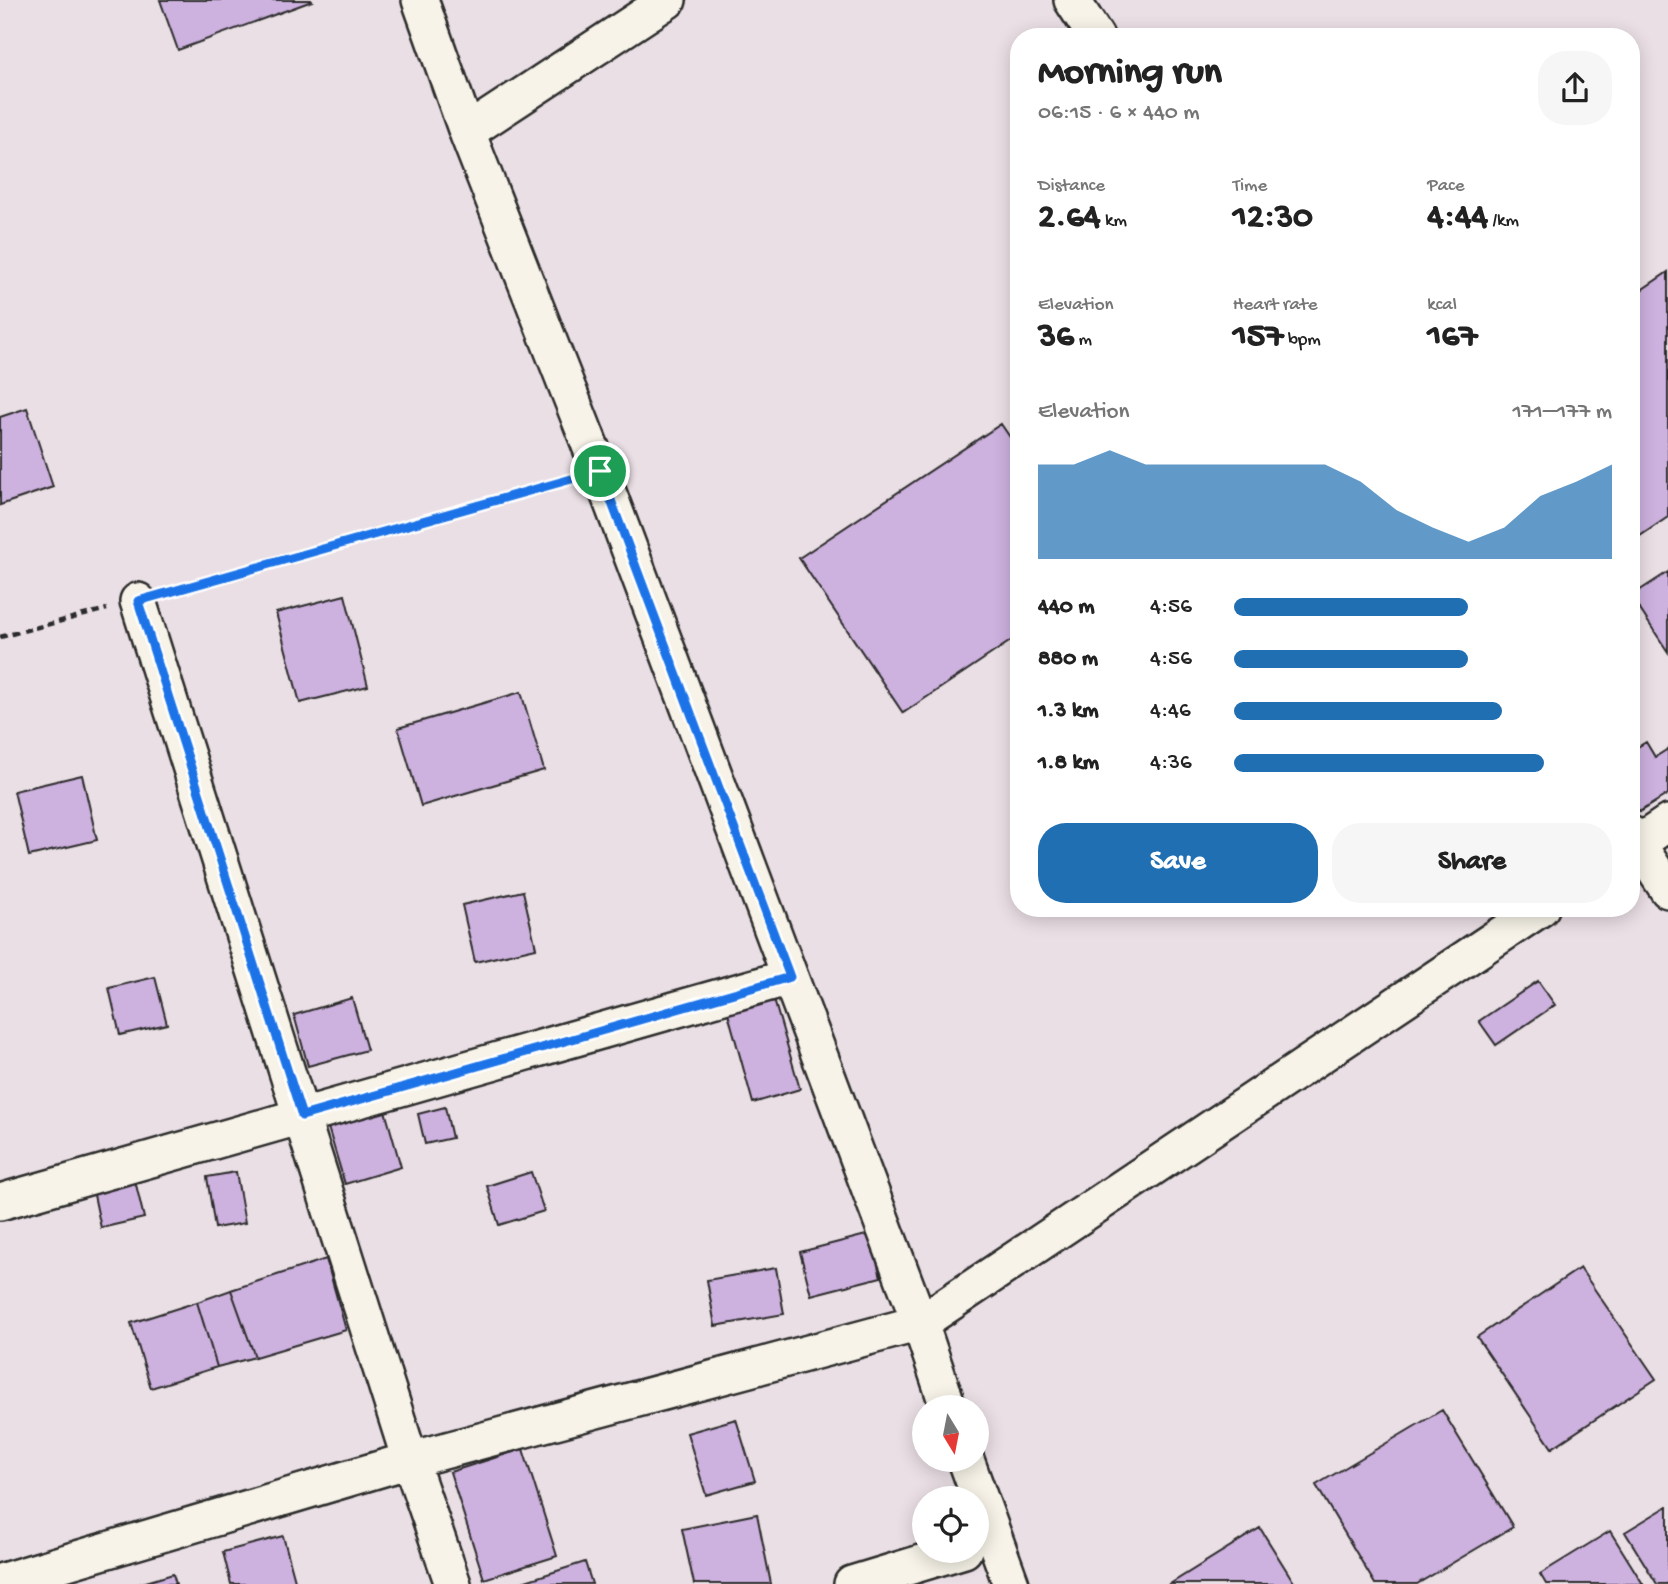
<!DOCTYPE html>
<meta charset="utf-8">
<style>
:root{--surface:#fff;--page:#f6f6f6;--text:#222;--muted:#767676;--accent:#1f6fb2}
body{margin:0;font-family:"Gochi Hand",sans-serif;background:var(--page);color:var(--text);height:100vh;display:flex;flex-direction:column;font-size:26px;white-space:nowrap}
*{box-sizing:border-box;margin:0}
p{font-size:23px;color:var(--muted)}
.icon{flex:none;width:38px;height:38px;fill:none;stroke:currentColor;stroke-width:2;stroke-linecap:round;stroke-linejoin:round}
.map{position:relative;flex:1;overflow:hidden}
.panel{position:absolute;left:1010px;top:28px;width:630px;height:889px;display:flex;flex-direction:column;background:var(--surface);border-radius:28px;box-shadow:0 4px 18px #0003}
.panel>*{flex:none}
.needle{width:46px;rotate:170deg}
.tools{position:absolute;left:912px;top:1395px;display:grid;gap:14px}
.tools a{display:grid;place-items:center;width:77px;height:77px;border-radius:50%;background:var(--surface);box-shadow:0 4px 18px #0003;font-size:35px}
.pin{position:absolute;display:grid;place-items:center;width:60px;height:60px;color:#fff;margin:-30px;border:4px solid #fff;border-radius:50%;box-shadow:0 2px 7px #0007}
.round{display:grid;place-items:center;flex:none;width:74px;height:74px;border-radius:28px;background:var(--page)}
.overview{display:flex;align-items:center;justify-content:space-between;height:119px;padding:0 28px}
h1{font-size:38px;font-weight:700;line-height:52px}
.figures{display:grid;grid-template-columns:repeat(3,1fr);gap:10px;height:119px;padding:7px 28px}
.figures div{display:grid;align-content:center}
.figures b{font-size:35px;font-weight:700}
.figures small{font-size:19px;font-weight:400}
.figures p{font-size:19px}
.chart{height:196px;padding:14px 28px}
.chart p{display:flex;justify-content:space-between}
.chart svg{width:100%;height:126px;margin-top:7px;fill:var(--accent);opacity:.7}
.action{display:flex;gap:14px;margin-top:auto;padding:14px 28px}
.action a{flex:1;height:80px;border-radius:28px;background:var(--accent);color:#fff;font-size:28px;font-weight:700;line-height:80px;text-align:center}
.action a+a{background:var(--page);color:var(--text)}
ul{padding:0 28px;list-style:none;font-size:23px}
li{display:grid;grid-template-columns:112px 84px 1fr;align-items:center;height:52px}
li i{height:18px;border-radius:9px;background:var(--accent)}
.map>svg:first-child{display:block}
.building{fill:#cdb1df;stroke:#2b2b2b;stroke-width:2}
.lines{fill:none;stroke-linecap:round;stroke-linejoin:round}
.minor-casing{stroke:#2b2b2b;stroke-width:40}
.path{stroke:#2b2b2b;stroke-width:4.5;stroke-dasharray:7 5;stroke-linecap:butt}
.minor{stroke:#f7f3e8;stroke-width:35}
.route-casing{stroke:#fff;stroke-width:14}
.route{stroke:#1a73e8;stroke-width:9}
</style>
<div class="map">
<svg width="1668" height="1584" viewBox="0 0 1668 1584">
<rect width="100%" height="100%" fill="#eadfe5"/>
<filter id="ink" filterUnits="userSpaceOnUse"><feTurbulence type="fractalNoise" baseFrequency=".0143" numOctaves="2"/><feDisplacementMap in="SourceGraphic" scale="14" xChannelSelector="R" yChannelSelector="G"/><feConvolveMatrix kernelMatrix="1 2 1 2 8 2 1 2 1" color-interpolation-filters="sRGB"/></filter>
<g filter="url(#ink)">
<path class="building" d="M160 0H311L312 1 178 50Z
M1668 272V517L1631 542V297Z
M27 408 53 487 0 505V417Z
M1001 424 1018 449V636L903 713 799 558Z
M1668 572V652L1631 596Z
M345 595 368 686 300 703 276 613Z
M521 692 544 770 421 806 398 728Z
M1646 742 1655 757 1668 749V794L1639 812 1631 798V751Z
M82 775 97 840 29 856 14 791Z
M523 891 536 948 475 962 462 905Z
M155 977 167 1024 120 1035 109 988Z
M1538 981 1555 1005 1496 1045 1479 1021Z
M772 993 800 1089 753 1103 726 1006Z
M352 998 367 1050 308 1066 294 1015Z
M384 1107 401 1167 345 1184 327 1124Z
M445 1107 452 1138 425 1144 418 1114Z
M133 1172 144 1218 101 1228 91 1181Z
M236 1172 245 1223 215 1228 207 1177Z
M531 1172 544 1211 499 1225 487 1186Z
M870 1234 881 1277 811 1295 800 1252Z
M326 1259 346 1330 255 1357 231 1290Z
M776 1268 784 1314 715 1326 707 1280Z
M1580 1268 1656 1379 1552 1448 1477 1337Z
M231 1290 255 1357 217 1367 197 1302Z
M197 1302 217 1367 151 1388 131 1323Z
M1442 1410 1513 1527 1417 1584H1375L1316 1485Z
M736 1419 755 1481 706 1495 687 1433Z
M523 1449 557 1556 484 1579 450 1472Z
M1668 1506V1584H1657L1625 1532Z
M757 1514 771 1584H694L682 1529Z
M1260 1528 1295 1584H1170Z
M1610 1531 1643 1584H1546L1540 1574Z
M283 1536 296 1584H231L223 1552Z
M585 1562 592 1584H516Z
M173 1574 176 1584H139Z"/>
<g class="lines">
<defs>
<path id="minor" d="M420 0 467 132 600 471 920 1323 948 1407
M1072 0 1096 37
M467 132 668 0
M138 601 410 1460 453 1584
M1631 834 1668 890
M1631 848 1668 823
M0 1202 790 977
M966 1460 1011 1584
M0 1582 410 1460 920 1323 1541 908
M852 1584 964 1550"/>
</defs>
<use href="#minor" class="minor-casing"/>
<path class="path" d="M169 592 568 480
M0 637 107 609"/>
<use href="#minor" class="minor"/>
</g>
</g>
<g class="lines" filter="url(#ink)">
<defs>
<path id="route" d="M600 471 790 977 302 1116 138 601Z"/>
</defs>
<use href="#route" class="route-casing"/>
<use href="#route" class="route"/>
</g>
</svg>
<div class="tools">
<a><svg class="needle" viewBox="-14 -14 28 28"><path d="M0-13l5 13h-10z" fill="#e53935"/><path d="M0 13l5-13h-10z" fill="#767676"/></svg></a>
<a><svg class="icon" aria-label="locate" viewBox="0 0 24 24"><circle cx="12" cy="12" r="6"/><path d="M12 2v4M12 18v4M2 12h4M18 12h4"/></svg></a>
</div>
<div class="pin" style="left:600px;top:471px;background:#1e9e55"><svg class="icon" aria-label="arrive" viewBox="0 0 24 24"><path d="M6 21V4h12l-3 4 3 4H6"/></svg></div>
<section class="panel">
<div class="overview"><div><h1>Morning run</h1><p>06:15 · 6 × 440 m</p></div><a class="round"><svg class="icon" aria-label="share" viewBox="0 0 24 24"><path d="M12 15V3M7 8l5-5 5 5M5 13v7h14v-7"/></svg></a></div>
<div class="figures">
<div><p>Distance</p><b>2.64<small> km</small></b></div>
<div><p>Time</p><b>12:30</b></div>
<div><p>Pace</p><b>4:44<small> /km</small></b></div>
</div>
<div class="figures">
<div><p>Elevation</p><b>36<small> m</small></b></div>
<div><p>Heart rate</p><b>157<small> bpm</small></b></div>
<div><p>kcal</p><b>167</b></div>
</div>
<div class="chart"><p><span>Elevation</span>171–177 m</p>
<svg viewBox="0 0 160 44" preserveAspectRatio="none"><path d="M0 44V11L10 11L20 6L30 11L40 11L50 11L60 11L70 11L80 11L90 17L100 27L110 33L120 38L130 33L140 22L150 17L160 11V44z"/></svg>
</div>
<ul>
<li><b>440 m</b>4:56<i style="width:62%"></i></li>
<li><b>880 m</b>4:56<i style="width:62%"></i></li>
<li><b>1.3 km</b>4:46<i style="width:71%"></i></li>
<li><b>1.8 km</b>4:36<i style="width:82%"></i></li>
</ul>
<div class="action"><a>Save</a><a>Share</a></div>
</section>
</div>
